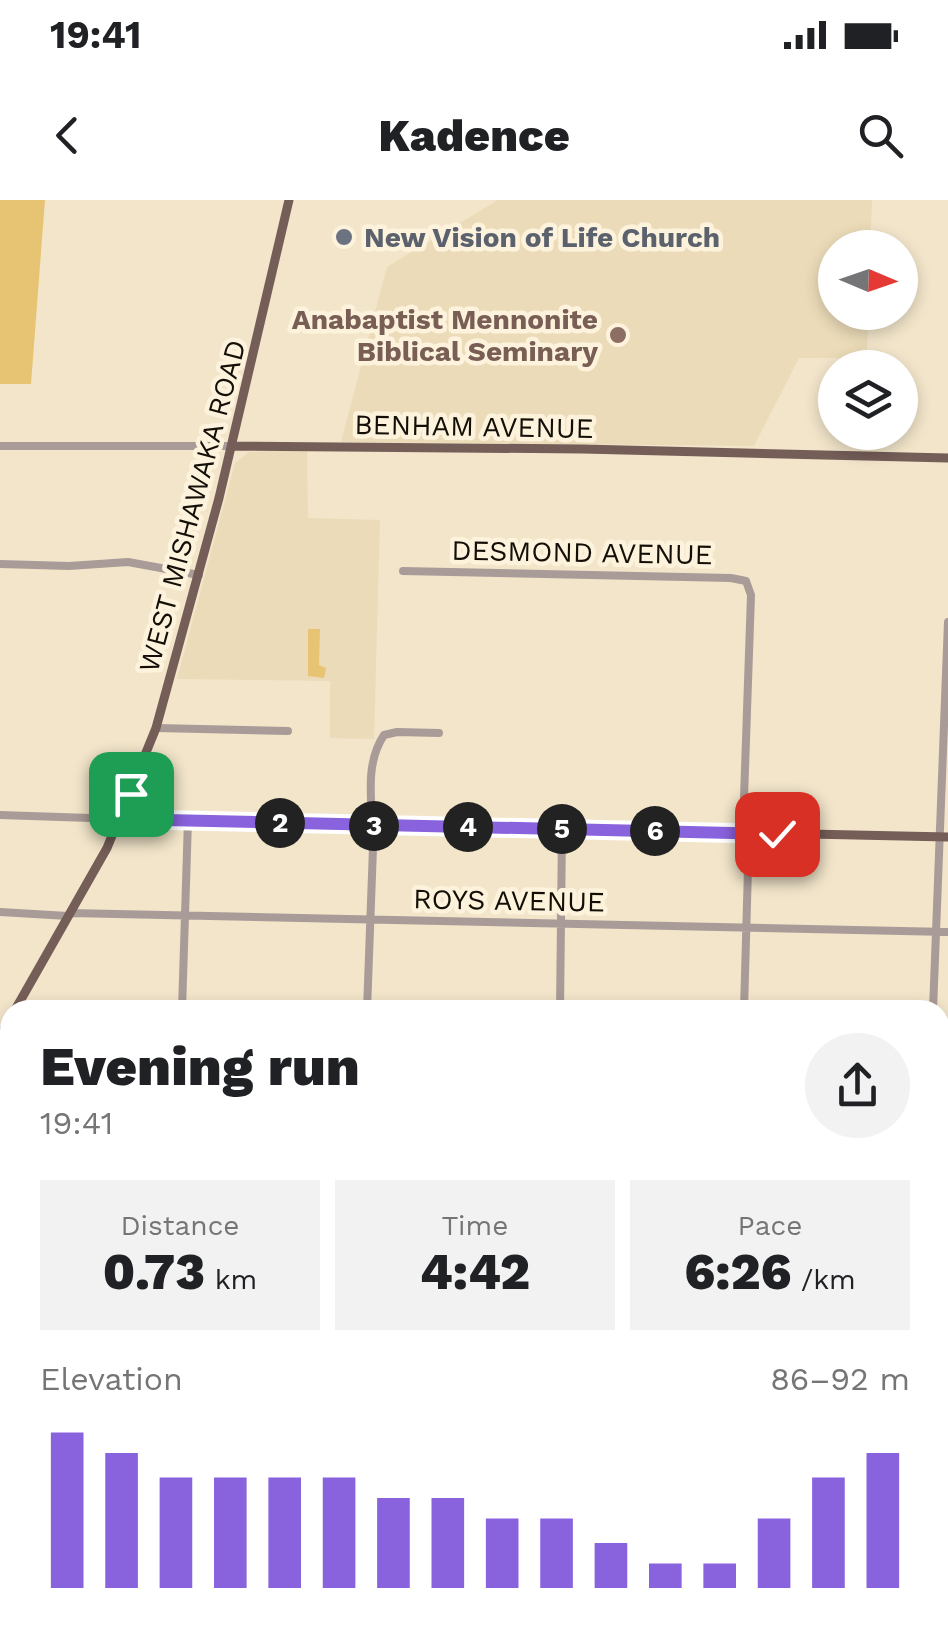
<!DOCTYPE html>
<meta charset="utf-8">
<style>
:root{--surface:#fff;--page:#f2f2f2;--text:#202124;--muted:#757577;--accent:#8962dd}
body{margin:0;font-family:"Work Sans",sans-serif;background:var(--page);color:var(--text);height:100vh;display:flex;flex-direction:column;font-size:38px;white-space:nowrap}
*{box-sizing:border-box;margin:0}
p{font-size:32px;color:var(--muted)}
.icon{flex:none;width:55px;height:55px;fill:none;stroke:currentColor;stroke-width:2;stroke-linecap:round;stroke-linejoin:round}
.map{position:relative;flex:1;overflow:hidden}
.drawer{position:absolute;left:0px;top:800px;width:950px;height:642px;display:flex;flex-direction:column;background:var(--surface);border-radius:30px 30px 0 0;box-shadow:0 5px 15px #0003}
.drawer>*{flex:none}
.needle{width:65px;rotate:92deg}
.tools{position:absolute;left:818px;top:30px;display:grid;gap:20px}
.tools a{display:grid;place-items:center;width:100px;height:100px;border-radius:50%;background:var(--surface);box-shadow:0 5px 15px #0003;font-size:50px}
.pin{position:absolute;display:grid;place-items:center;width:85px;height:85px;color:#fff;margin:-42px;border-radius:20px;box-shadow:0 5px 15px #0006}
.km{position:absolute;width:50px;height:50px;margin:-25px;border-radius:50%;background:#222;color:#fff;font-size:28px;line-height:50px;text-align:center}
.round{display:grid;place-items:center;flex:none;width:105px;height:105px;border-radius:52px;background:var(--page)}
.head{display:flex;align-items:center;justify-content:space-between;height:170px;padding:0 40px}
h1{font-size:55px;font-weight:800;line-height:75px}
.metrics{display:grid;grid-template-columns:repeat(3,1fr);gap:15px;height:170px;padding:10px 40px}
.metrics div{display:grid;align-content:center;border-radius:0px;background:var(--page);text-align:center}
.metrics b{font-size:50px;font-weight:800}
.metrics small{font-size:28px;font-weight:400}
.metrics p{font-size:28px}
.chart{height:280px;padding:20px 40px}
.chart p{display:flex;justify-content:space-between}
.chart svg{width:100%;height:180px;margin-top:10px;stroke:var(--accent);stroke-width:6}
.status{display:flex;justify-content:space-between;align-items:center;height:70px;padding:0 50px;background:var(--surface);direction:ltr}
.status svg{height:28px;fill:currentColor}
header{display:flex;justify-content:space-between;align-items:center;height:130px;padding:0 40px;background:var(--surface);font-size:45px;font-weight:800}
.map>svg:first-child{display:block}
.built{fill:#ebdbb8}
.green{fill:#e7c474}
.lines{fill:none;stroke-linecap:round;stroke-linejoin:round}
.minor{stroke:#a99b98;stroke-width:8}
.major{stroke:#755d58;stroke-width:9}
.route-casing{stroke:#fff;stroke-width:20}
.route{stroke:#8962dd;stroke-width:12}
.worship-dot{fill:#6b7280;stroke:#fdf3dd;stroke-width:4}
.education-dot{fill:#8d6e63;stroke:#fdf3dd;stroke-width:4}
.labels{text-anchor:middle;stroke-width:9;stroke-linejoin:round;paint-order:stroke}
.worship-label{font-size:28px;font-weight:bold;fill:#5b616d;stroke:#fdf3dd;text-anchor:start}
.education-label{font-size:28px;font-weight:bold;fill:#785e54;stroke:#fdf3dd;text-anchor:end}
.street-label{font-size:28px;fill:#130f06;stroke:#fdf3dd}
</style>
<div class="status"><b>19:41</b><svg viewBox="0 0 49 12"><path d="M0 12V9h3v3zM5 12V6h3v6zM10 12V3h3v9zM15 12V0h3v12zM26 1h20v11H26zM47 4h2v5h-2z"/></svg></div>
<header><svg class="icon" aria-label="back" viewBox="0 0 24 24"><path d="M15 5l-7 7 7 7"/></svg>Kadence<svg class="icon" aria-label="search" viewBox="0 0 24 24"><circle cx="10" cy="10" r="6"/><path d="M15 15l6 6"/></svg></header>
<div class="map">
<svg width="948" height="1441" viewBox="0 0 948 1441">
<rect width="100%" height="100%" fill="#f2e5ca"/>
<path class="built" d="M498 0H872L870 47 835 48V112L868 113 867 158H799L754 246 341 242 387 67Z
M307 250 308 318 380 320 374 539 330 538V481L177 479 235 263 249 252Z"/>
<path class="green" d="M0 0H45L31 184H0Z
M308 429H320L319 465 326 468 324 478 308 476Z
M154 1433H254V1441H154Z"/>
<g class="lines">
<path class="minor" d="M0 246H232
M0 364 69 366 128 362 199 375
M403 371 731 378 746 381 751 395 743 627 749 633 744 810
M156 528 288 531
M0 615 120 619
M0 712 68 716
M70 713 948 732
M182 810 188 620
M367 810C369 756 371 702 373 648 374 610 362 568 384 535L397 532 439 533
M560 810 562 629
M933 810 948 422
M940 826H948
M940 918H948
M940 1016H948
M940 1112H948
M940 1204H948
M0 1370H10
M940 1394H948
M149 1441V1432
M913 1441V1432"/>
<path class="major" d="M232 246 583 249 948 258
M120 619 948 637
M15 810 107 648 156 528 219 298 289 0
M0 837 10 819"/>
</g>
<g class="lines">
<defs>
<path id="route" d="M131 594 120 619 777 634"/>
</defs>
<use href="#route" class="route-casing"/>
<use href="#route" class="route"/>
</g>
<circle class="worship-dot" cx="344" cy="37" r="10"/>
<circle class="education-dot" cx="618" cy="135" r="10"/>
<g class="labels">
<g class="worship-label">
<text x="364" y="47">New Vision of Life Church</text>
</g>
<g class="education-label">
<text x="598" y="129">Anabaptist Mennonite<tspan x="598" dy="32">Biblical Seminary</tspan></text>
</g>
<g class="street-label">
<text transform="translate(474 226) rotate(1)" y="10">BENHAM AVENUE</text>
<text transform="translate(192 306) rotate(-75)" y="10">WEST MISHAWAKA ROAD</text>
<text transform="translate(582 352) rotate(1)" y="10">DESMOND AVENUE</text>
<text transform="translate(509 700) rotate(1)" y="10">ROYS AVENUE</text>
</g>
</g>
</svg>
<div class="tools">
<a><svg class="needle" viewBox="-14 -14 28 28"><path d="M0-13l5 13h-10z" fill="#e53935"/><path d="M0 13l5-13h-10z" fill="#757577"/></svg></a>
<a><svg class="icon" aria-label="layers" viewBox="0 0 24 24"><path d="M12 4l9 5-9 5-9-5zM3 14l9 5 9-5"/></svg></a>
</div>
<div class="pin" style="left:131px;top:594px;background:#1e9e55"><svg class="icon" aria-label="arrive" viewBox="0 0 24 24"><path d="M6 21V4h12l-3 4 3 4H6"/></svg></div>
<div class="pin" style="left:777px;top:634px;background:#d93025"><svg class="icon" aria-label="check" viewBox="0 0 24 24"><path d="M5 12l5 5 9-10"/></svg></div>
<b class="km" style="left:280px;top:623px">2</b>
<b class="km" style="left:374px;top:626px">3</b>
<b class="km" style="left:468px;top:627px">4</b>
<b class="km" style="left:562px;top:629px">5</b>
<b class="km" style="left:655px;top:631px">6</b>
<section class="drawer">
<div class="head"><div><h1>Evening run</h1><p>19:41</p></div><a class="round"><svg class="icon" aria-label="share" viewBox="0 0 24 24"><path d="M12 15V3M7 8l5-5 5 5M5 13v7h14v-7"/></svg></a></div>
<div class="metrics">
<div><p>Distance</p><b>0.73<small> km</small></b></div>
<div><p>Time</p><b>4:42</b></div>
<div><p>Pace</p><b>6:26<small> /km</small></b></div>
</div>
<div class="chart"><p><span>Elevation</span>86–92 m</p>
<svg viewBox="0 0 160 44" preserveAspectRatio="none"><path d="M5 44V6M15 44V11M25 44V17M35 44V17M45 44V17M55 44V17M65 44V22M75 44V22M85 44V27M95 44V27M105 44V33M115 44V38M125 44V38M135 44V27M145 44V17M155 44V11"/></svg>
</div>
</section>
</div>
